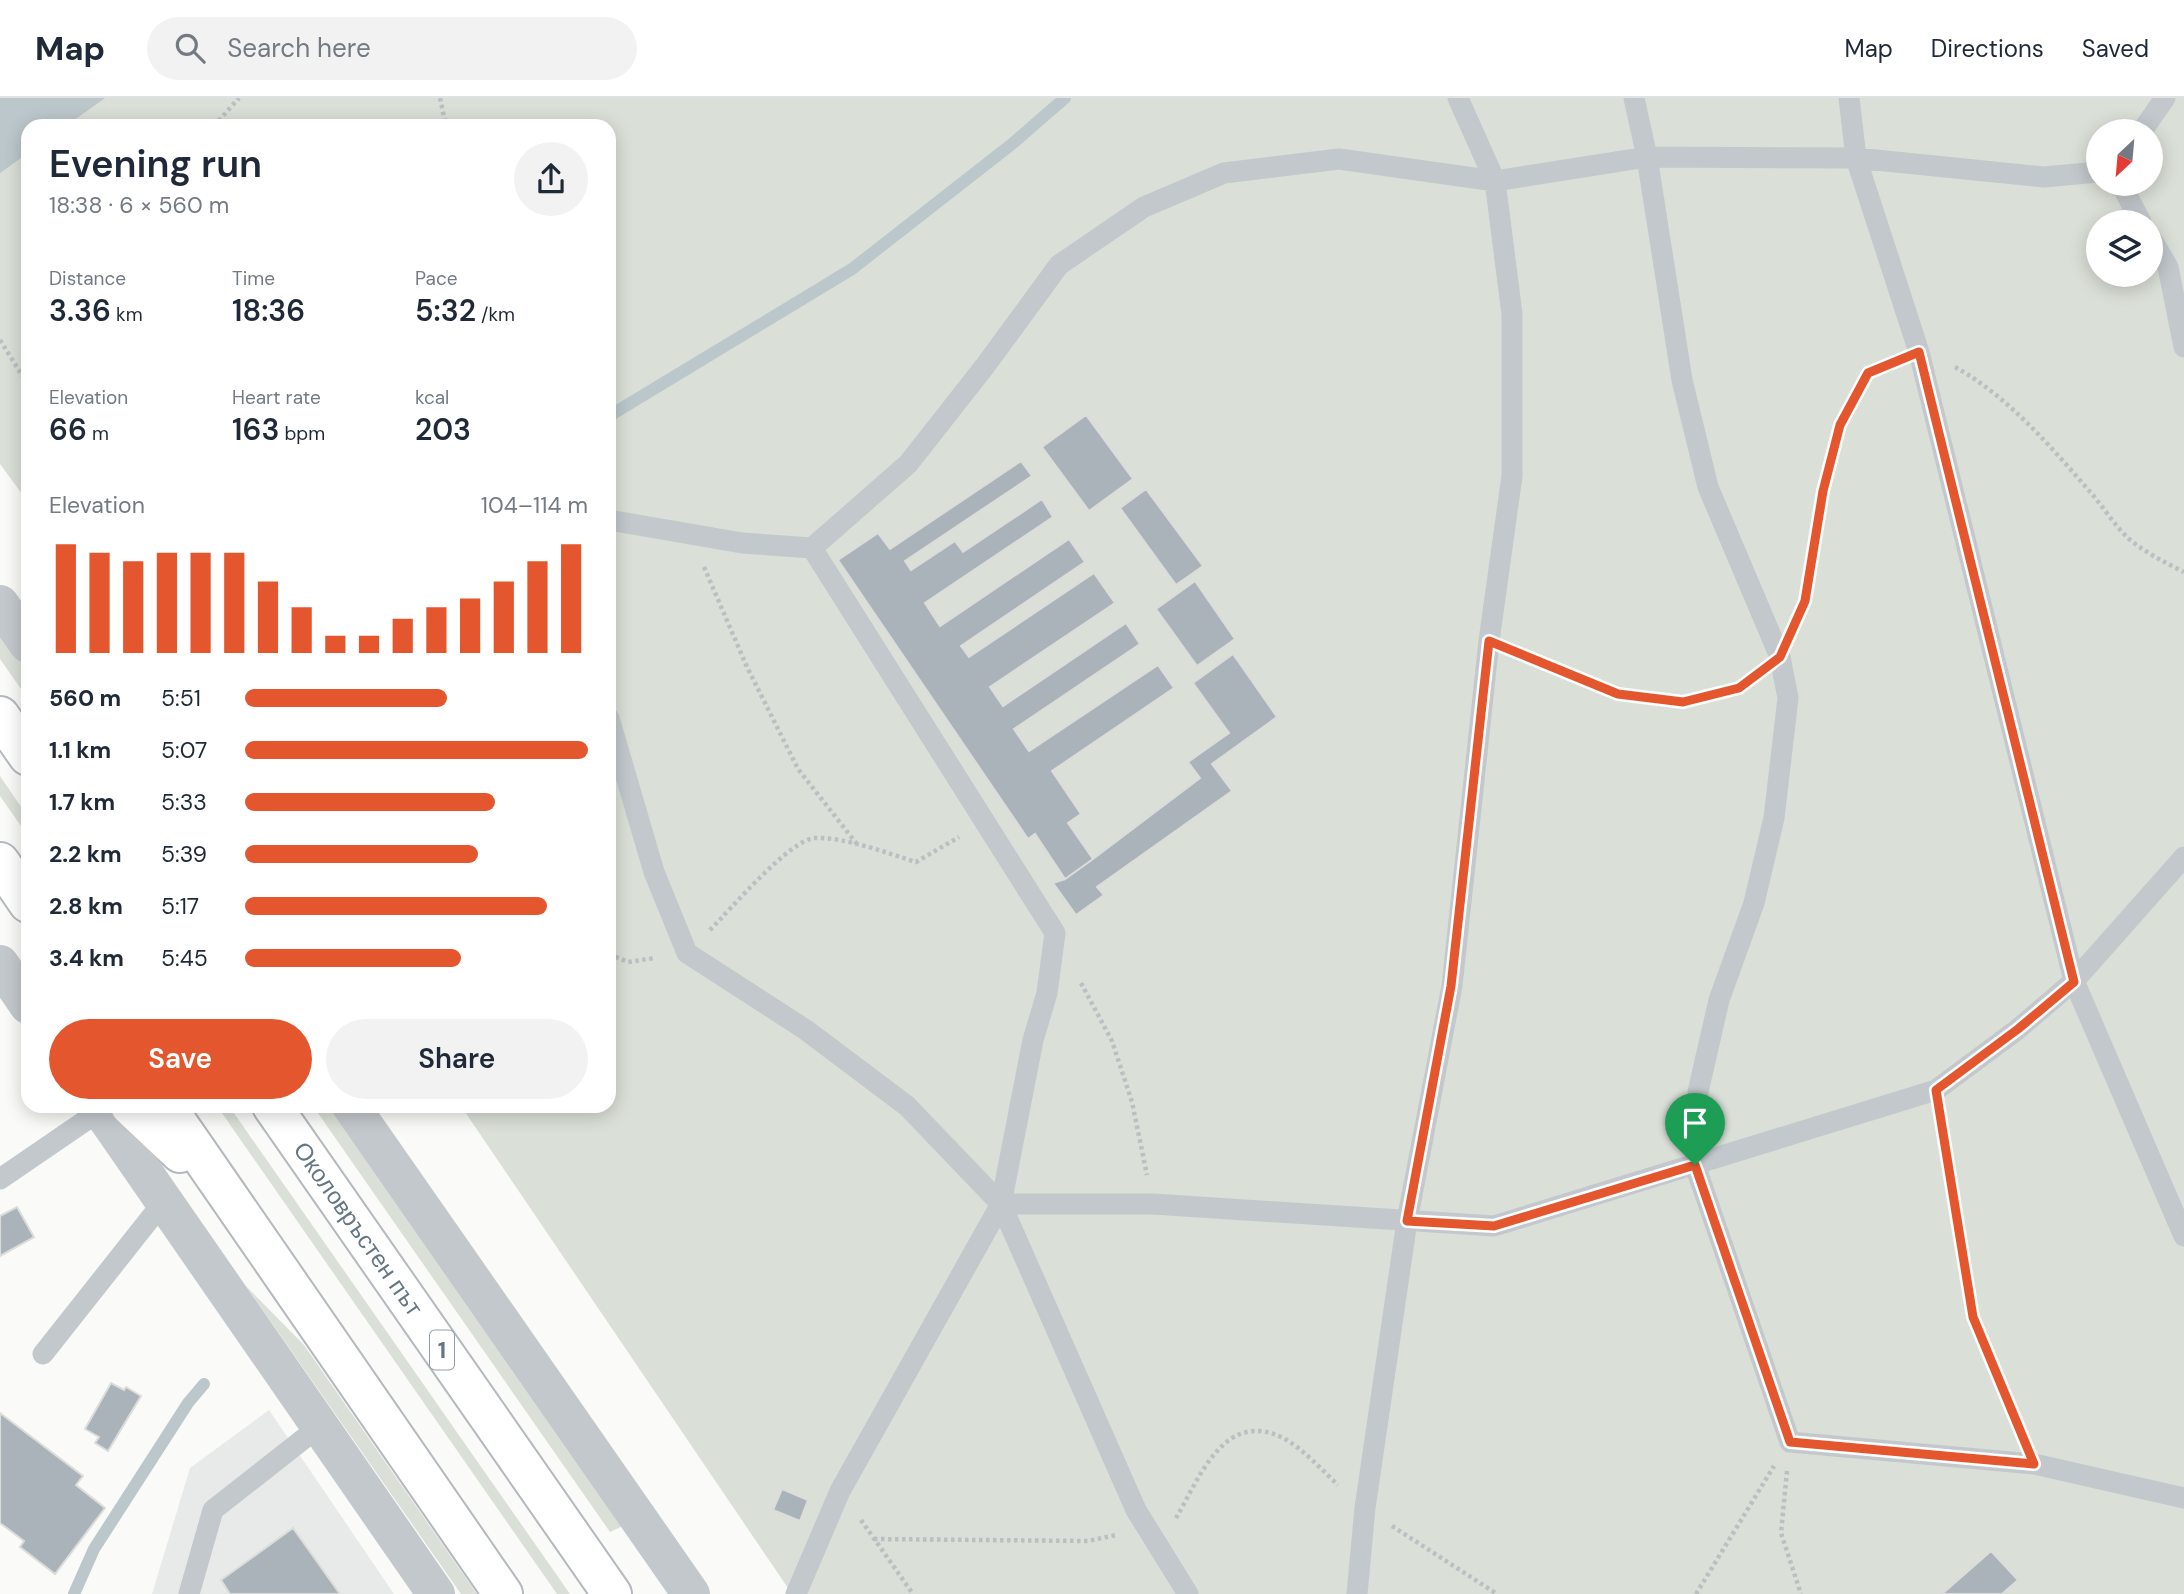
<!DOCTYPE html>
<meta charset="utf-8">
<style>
:root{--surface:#fff;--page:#f2f2f3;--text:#1f2937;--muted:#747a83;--line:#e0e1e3;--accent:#e4572e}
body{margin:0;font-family:"DM Sans",sans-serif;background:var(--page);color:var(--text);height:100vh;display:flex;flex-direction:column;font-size:26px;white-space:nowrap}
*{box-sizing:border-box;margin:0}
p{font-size:23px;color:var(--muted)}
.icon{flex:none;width:38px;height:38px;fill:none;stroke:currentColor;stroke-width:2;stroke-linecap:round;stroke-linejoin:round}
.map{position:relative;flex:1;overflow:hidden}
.details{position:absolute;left:21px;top:21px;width:595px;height:994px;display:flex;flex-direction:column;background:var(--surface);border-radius:21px;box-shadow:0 4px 18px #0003}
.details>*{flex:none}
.needle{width:46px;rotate:206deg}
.controls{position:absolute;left:2086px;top:21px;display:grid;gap:14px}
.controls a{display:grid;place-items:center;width:77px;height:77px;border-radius:50%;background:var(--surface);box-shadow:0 4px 18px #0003;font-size:35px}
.pin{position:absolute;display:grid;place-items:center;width:60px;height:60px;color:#fff;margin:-72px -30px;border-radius:50% 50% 50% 0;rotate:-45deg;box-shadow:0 0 7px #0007}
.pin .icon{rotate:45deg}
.round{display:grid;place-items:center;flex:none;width:74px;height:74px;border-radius:37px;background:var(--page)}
.summary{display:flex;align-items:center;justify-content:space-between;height:119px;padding:0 28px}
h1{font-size:38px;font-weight:600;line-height:52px}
.metrics{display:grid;grid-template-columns:repeat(3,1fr);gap:10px;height:119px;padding:7px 28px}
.metrics div{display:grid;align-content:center}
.metrics b{font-size:30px;font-weight:600}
.metrics small{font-size:19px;font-weight:400}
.metrics p{font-size:19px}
.chart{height:196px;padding:14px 28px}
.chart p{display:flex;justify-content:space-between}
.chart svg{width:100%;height:126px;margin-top:7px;stroke:var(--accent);stroke-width:6}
.action{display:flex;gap:14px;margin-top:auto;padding:14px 28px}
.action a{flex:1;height:80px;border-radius:42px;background:var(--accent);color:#fff;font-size:28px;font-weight:600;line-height:80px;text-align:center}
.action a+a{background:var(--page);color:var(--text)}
ul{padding:0 28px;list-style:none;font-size:23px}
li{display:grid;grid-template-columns:112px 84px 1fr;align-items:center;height:52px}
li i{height:18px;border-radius:9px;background:var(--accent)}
header{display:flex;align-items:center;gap:42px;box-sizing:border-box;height:98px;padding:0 35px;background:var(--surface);border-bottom:2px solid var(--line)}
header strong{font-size:33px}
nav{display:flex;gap:38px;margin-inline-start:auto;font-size:24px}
.search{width:490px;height:63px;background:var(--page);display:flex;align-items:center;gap:18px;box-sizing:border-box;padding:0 24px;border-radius:38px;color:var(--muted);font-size:26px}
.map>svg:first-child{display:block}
.built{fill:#e8e9e9}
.green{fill:#dadfd7;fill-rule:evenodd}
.water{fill:#bbc7cb}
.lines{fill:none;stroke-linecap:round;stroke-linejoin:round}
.stream{stroke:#bbc7cb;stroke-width:12}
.building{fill:#aab3b9;stroke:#dcdcda;stroke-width:2}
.trunk-casing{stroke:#b4b9bd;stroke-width:42}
.path{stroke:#bbbfc2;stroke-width:4.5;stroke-dasharray:3.5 3.5;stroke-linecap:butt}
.service{stroke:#c3c8cc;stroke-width:21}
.minor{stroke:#c3c8cc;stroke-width:38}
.trunk{stroke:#fff;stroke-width:38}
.route-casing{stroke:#fff;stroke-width:14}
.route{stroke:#e4572e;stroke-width:9}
.labels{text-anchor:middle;stroke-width:7;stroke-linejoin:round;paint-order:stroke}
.shield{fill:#fff;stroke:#939fa8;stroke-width:2}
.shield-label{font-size:23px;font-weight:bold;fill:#657683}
.street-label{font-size:24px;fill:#657683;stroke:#fff}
</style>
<header>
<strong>Map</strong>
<div class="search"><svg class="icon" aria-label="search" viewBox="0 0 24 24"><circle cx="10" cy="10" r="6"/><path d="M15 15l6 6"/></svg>Search here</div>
<nav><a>Map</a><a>Directions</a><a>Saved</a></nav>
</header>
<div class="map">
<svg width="2184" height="1496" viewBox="0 0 2184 1496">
<rect width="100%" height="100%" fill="#fafaf8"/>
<path class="built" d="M269 1312 394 1496H152L190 1370Z"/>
<path class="green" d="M0 0H2184V1496H792L461 1008H609V28H28V404L0 366ZM2098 33H2151V86H2098ZM2098 124H2151V177H2098Z
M0 529 28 569V601L0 561Z
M0 678 28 719V738L0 698Z
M217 1008H229L570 1496H557Z
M313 1008H335L627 1426 610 1434Z
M246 1188 304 1247 477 1496H461Z"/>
<path class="water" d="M0 0H105L66 28H28V55L0 75Z"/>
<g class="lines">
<path class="stream" d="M609 318 852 171 1012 46 1065 0
M74 1496 94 1451 188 1305 204 1286"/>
</g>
<path class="building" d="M1086 317 1133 381 1089 413 1042 349Z
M1021 363 1032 378 905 463 911 472 955 443 963 454 1042 401 1053 419 925 505 940 528 1069 441 1085 464 961 548 969 559 1094 475 1115 505 990 589 1003 608 1126 525 1140 546 1014 631 1029 653 1158 567 1174 590 1052 673 1081 716 1068 725 1093 761 1065 781 1035 736 1028 741 838 462 878 435 890 451Z
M1146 391 1203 468 1176 487 1120 410Z
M1195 483 1235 541 1197 568 1156 511Z
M1233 556 1277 619 1212 666 1232 693 1097 789 1104 797 1076 817 1053 785 1065 781 1093 761 1200 680 1188 664 1229 635 1193 585Z
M17 1109 34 1139 0 1158V1118Z
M111 1285 124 1292 126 1289 141 1298 108 1353 95 1345 99 1339 85 1331Z
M0 1315 83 1378 76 1387 105 1410 55 1476 20 1449 24 1443 0 1425Z
M782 1391 808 1402 800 1423 773 1412Z
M293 1430 340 1496H230L221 1482Z
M1991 1453 2018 1482 2002 1496H1942Z"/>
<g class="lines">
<defs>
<path id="trunk" d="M0 618 28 658
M0 764 28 805
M130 1008 180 1055
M166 1008 503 1496
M272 1008 612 1496"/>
</defs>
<use href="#trunk" class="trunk-casing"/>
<path class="path" d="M440 0 446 28
M214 28 239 0
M0 242 28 287
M1955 269C2009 299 2051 349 2092 396 2104 410 2115 428 2129 441 2146 455 2164 464 2184 474
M704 469 747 569 798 671 856 745
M1797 522 1805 503 1823 393 1840 327 1868 275 1892 265
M1517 554 1618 596 1683 605 1739 590 1753 580
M710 832C730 812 790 741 815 740 845 739 887 755 916 764L959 739
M609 856 628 864 655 860
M1081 885 1112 943 1132 1004 1147 1077
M1940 1020 1973 1219 2021 1335
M1787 1373 1781 1435 1801 1496
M1176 1420C1200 1379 1225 1309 1285 1341 1304 1352 1322 1372 1338 1387
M861 1422 913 1496
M1392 1428 1497 1496
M874 1441 1088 1443 1116 1437
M1696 1496 1774 1368"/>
<path class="service" d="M1634 0 1647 59 1682 282 1708 389 1780 559 1788 600 1774 720 1754 805 1719 902 1698 994 1695 1067 1790 1344 2034 1366 2184 1400
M1849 0 1856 60 1919 254 2074 883 2184 1138
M2142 33 2165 0
M2121 86 2141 124
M2151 140 2168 169 2184 249
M609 422 742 445 812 450 908 366 985 268 1059 167 1144 109 1224 75 1339 61 1495 83 1647 59 1856 60 2044 79 2098 74
M609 620 654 774 687 855 806 932 907 1008 1001 1106 1136 1412 1188 1496
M0 1081 101 1012
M1001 1106H1153L1494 1128 1936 992 2018 931 2074 883 2184 759
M43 1256 164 1103
M189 1496 213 1412 320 1328
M796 1496 840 1393 1001 1106 1033 942 1047 895 1055 835 812 450
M1357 1496 1365 1410 1407 1123 1452 888 1489 543 1512 378V216L1495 83 1458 0"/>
<path class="minor" d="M0 506 28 546
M0 866 28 907
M98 1008 436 1496
M351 1008 691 1496"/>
<use href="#trunk" class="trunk"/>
</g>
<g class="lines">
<defs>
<path id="route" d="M1919 254 2074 884 2018 931 1936 992 1973 1219 2034 1366 1790 1344 1695 1067 1494 1128 1407 1123 1451 888 1489 543 1618 596 1683 604 1739 590 1780 559 1805 503 1823 393 1840 327 1868 275Z"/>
</defs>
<use href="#route" class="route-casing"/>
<use href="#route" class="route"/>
</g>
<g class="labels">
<rect class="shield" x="430" y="1232.5" width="24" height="39" rx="5"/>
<g class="shield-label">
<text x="442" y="1260">1</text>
</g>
<g class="street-label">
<text transform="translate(358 1131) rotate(55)" y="8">Околовръстен път</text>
</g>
</g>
</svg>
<div class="controls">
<a><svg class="needle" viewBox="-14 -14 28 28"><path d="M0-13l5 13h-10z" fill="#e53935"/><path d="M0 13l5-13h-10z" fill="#747a83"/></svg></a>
<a><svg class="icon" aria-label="layers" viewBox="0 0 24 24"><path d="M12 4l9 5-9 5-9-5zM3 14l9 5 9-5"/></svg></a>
</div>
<div class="pin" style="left:1695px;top:1067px;background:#1e9e55"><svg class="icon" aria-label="arrive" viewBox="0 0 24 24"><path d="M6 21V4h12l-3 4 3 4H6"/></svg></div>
<section class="details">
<div class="summary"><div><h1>Evening run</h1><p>18:38 · 6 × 560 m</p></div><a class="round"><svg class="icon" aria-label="share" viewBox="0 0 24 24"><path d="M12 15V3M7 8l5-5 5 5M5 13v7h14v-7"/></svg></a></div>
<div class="metrics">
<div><p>Distance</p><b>3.36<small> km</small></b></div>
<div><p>Time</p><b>18:36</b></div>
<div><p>Pace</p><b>5:32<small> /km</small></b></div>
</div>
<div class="metrics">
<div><p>Elevation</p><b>66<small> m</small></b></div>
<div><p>Heart rate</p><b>163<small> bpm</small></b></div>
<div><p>kcal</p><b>203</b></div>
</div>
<div class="chart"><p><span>Elevation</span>104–114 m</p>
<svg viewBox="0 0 160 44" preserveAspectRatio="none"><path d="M5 44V6M15 44V9M25 44V12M35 44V9M45 44V9M55 44V9M65 44V19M75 44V28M85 44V38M95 44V38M105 44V32M115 44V28M125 44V25M135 44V19M145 44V12M155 44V6"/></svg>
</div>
<ul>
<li><b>560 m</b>5:51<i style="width:59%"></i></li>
<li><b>1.1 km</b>5:07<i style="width:100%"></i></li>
<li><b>1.7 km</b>5:33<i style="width:73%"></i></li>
<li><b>2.2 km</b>5:39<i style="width:68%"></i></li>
<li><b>2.8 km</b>5:17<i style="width:88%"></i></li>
<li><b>3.4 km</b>5:45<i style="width:63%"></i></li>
</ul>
<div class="action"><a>Save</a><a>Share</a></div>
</section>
</div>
